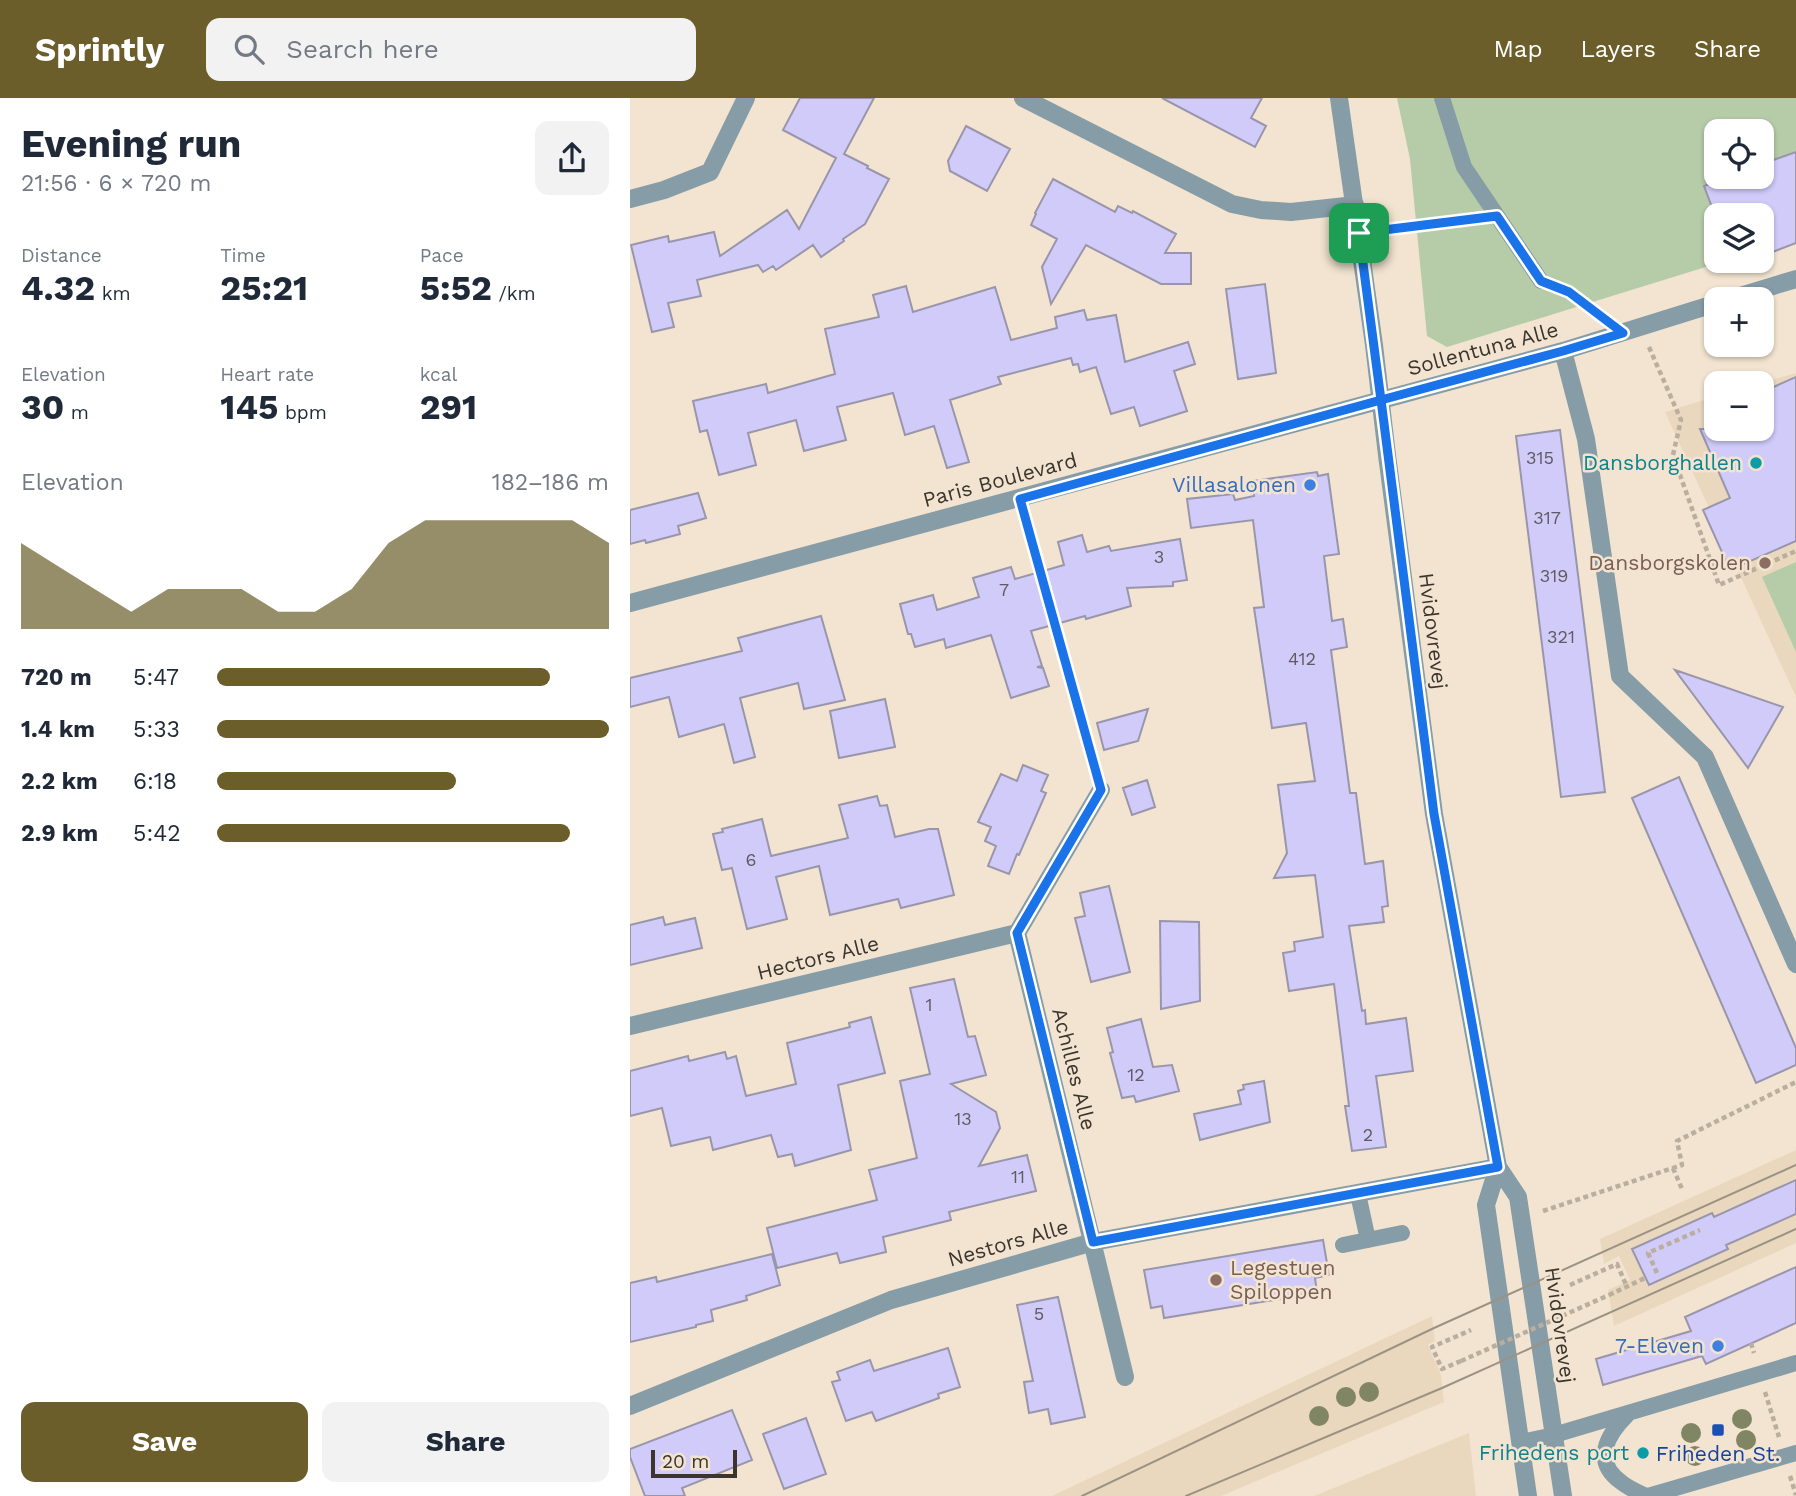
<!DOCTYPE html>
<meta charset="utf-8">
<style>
:root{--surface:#fff;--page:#f2f2f3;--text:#1f2937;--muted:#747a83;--accent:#6b5e2b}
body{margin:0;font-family:"Work Sans",sans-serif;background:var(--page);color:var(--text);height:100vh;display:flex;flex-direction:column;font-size:26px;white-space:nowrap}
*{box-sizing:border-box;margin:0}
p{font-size:23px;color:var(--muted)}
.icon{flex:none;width:38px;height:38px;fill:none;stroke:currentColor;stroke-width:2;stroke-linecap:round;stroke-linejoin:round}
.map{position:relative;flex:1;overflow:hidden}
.panel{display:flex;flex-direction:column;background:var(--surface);width:630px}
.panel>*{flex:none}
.fabs{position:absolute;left:1074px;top:21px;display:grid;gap:14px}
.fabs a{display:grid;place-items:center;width:70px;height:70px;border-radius:14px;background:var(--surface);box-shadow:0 2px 5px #0004;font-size:35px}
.scale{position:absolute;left:21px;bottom:18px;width:86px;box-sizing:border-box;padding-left:7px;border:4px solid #3b352e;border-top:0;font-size:19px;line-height:24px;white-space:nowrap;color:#3b352e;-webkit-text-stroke:5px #f2e4d0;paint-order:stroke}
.pin{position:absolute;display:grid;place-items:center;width:60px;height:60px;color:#fff;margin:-30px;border-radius:14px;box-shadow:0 4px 10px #0006}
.round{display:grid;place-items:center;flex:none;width:74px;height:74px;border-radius:14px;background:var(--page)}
.head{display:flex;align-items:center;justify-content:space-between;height:119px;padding:0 21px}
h1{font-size:38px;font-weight:700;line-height:52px}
.figures{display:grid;grid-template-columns:repeat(3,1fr);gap:10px;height:119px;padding:7px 21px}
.figures div{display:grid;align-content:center}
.figures b{font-size:35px;font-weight:700}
.figures small{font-size:19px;font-weight:400}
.figures p{font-size:19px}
.chart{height:196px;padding:14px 21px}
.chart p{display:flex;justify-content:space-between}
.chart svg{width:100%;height:126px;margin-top:7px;fill:var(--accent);opacity:.7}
.button{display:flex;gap:14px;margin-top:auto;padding:14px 21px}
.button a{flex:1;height:80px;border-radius:14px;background:var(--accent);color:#fff;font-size:28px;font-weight:700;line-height:80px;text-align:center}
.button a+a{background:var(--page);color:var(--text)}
ul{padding:0 21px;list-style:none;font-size:23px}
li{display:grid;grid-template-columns:112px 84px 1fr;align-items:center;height:52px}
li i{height:18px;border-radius:9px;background:var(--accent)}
header{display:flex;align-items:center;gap:42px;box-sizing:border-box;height:98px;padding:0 35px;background:var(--accent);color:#fff}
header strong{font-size:33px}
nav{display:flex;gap:38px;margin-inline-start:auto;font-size:24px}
.search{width:490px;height:63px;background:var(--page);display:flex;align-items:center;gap:18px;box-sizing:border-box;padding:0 24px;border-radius:14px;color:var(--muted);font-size:26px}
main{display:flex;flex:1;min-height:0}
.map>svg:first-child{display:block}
.built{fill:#ead8be}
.green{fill:#b6cba8;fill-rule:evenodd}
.building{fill:#d1cbfa;stroke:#9996ab;stroke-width:2}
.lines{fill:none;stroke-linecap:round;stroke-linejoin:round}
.path{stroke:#baae9e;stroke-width:4.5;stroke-dasharray:5 3.5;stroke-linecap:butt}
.service{stroke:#869ca6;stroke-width:16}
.minor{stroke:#869ca6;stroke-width:18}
.tertiary{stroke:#869ca6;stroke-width:18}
.tram{stroke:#9c9284;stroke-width:2}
.path-bridge{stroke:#baae9e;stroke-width:4.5;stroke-dasharray:5 3.5;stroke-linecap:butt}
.tree{fill:#808664}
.route-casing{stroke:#fff;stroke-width:14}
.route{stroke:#1a73e8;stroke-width:9}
.culture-dot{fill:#0f9aa8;stroke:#f2e4d0;stroke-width:2.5}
.shop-dot{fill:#3f7fe0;stroke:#f2e4d0;stroke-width:2.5}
.education-dot{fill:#8d6e63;stroke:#f2e4d0;stroke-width:2.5}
.transit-dot{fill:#1a4fb4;stroke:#f2e4d0;stroke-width:2.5}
.labels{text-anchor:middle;stroke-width:5;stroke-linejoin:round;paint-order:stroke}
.number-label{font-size:18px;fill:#605a61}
.street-label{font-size:21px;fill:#3b352e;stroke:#f2e4d0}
.culture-label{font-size:21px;fill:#0d838f;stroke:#f2e4d0;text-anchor:end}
.shop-label{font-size:21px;fill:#366cbe;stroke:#f2e4d0;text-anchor:end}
.education-label{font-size:21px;fill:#785e54;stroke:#f2e4d0;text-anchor:end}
.transit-label{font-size:21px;fill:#164399;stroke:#f2e4d0}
</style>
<header>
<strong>Sprintly</strong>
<div class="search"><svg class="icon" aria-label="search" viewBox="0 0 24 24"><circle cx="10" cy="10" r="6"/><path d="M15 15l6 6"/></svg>Search here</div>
<nav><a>Map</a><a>Layers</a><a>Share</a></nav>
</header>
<main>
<section class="panel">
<div class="head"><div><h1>Evening run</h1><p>21:56 · 6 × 720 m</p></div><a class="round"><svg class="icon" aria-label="share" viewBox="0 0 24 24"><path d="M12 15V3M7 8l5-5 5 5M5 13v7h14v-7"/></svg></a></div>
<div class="figures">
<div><p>Distance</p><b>4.32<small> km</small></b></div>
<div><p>Time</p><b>25:21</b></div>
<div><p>Pace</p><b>5:52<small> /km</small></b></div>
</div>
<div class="figures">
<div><p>Elevation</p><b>30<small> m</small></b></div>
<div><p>Heart rate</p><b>145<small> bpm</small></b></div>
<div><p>kcal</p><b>291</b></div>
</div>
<div class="chart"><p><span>Elevation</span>182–186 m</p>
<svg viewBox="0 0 160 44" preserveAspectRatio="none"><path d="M0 44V14L10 22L20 30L30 38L40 30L50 30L60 30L70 38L80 38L90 30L100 14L110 6L120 6L130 6L140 6L150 6L160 14V44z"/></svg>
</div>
<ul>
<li><b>720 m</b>5:47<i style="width:85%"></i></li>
<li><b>1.4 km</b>5:33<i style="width:100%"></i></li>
<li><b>2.2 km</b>6:18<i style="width:61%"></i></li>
<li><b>2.9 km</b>5:42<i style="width:90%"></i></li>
</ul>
<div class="button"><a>Save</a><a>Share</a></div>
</section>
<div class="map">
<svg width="1166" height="1398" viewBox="0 0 1166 1398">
<rect width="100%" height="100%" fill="#f2e4d0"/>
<path class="built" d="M1166 275V599L1035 314 1087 298V331H1132V285H1131Z
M1166 1052V1145L984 1228 978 1192 1000 1182 989 1158 974 1166 970 1141Z
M802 1218 805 1243 798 1247 811 1277 814 1304 591 1398H422Z
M839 1335 846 1398H684Z"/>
<path class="green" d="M767 0H1166V145L1132 158V117H1087V163H1095L817 249 797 238 780 61ZM1087 33H1132V79H1087Z
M1166 464V554L1132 479Z"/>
<path class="building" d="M170 0H244L214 56 238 68 237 70 259 81 235 126 213 141 214 143 191 159 183 147 146 172 143 168 133 174 128 167 67 182 71 198 38 205 44 229 22 234 1 147 38 138 39 144 84 134 90 158 157 112 169 131 206 60 153 32Z
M532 0H632L621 20 636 28 625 49Z
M336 28 380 51 357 93 320 73 318 63Z
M1166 54V145L1132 158V117H1085L1074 88 1098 79H1132V66Z
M423 81 485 114 488 108 502 115 503 113 546 136 535 155H561V186H531L456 147 421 206 412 169 427 141 401 127 406 116 405 115Z
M635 186 646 275 608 281 596 191Z
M276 188 283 214 365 189 381 242 427 230 425 219 454 212 457 222 486 217 495 264 558 244 565 266 544 273 557 313 510 328 504 309 481 316 466 269 450 274 448 266 443 267 441 260 368 279 371 286 320 302 339 364 317 370 304 328 275 337 263 295 207 309 216 342 174 353 166 322 118 335 126 367 89 377 77 332 70 334 63 303 136 286 138 295 205 276 195 231 249 219 243 197Z
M1166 279V443L1100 472 1073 412 1100 400 1070 331H1132V294Z
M930 332 975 694 931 699 886 338Z
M687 374 688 378 698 376 709 456 694 458 702 523 713 521 717 549 701 552 720 695H726L735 766 753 763 758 808 752 809 754 824 719 828 732 913 735 912 736 926 776 920 783 973 746 978 756 1049 722 1053 715 1008H719L704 886 659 893 653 855 665 853 664 844 693 839 685 777 644 780 657 755 648 687 685 683 676 625 642 630 624 510 634 509 623 422 561 430 557 401 603 396 605 402 624 398 622 383Z
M68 395 76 420 48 428 50 436 16 445 15 442 0 446V412Z
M452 437 457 454 479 448 481 453 550 441 557 482 543 484V488L497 490 501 508 456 521 455 518 401 533 412 568 407 569 413 570 419 588 381 600 361 537 316 550 314 541 285 549 281 536H278L270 506 303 497 307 512 349 499 343 480 381 469 385 481 434 467 428 444Z
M191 518 215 602 174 611 168 585 110 600 125 659 104 665 94 626 49 639 39 599 0 609V580L112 553 108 540Z
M1045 572 1153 609 1118 670Z
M255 601 265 649 209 660 200 613Z
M518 611 508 643 474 652 467 625Z
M393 667 418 677 411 693 416 695 389 757 387 756 379 776 358 768 366 748 355 743 361 729 348 724 371 676 387 683Z
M1049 679 1166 950V967L1126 985 1002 700Z
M517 682 525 709 502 717 493 690Z
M247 698 250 708 257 707 265 739 299 731H308L324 797 271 810 268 801 200 817 189 768 146 779 157 821 117 831 102 770 92 772 83 736 93 734 92 731 132 721 141 758 218 740 209 707Z
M479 788 500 874 461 884 445 820 455 818 450 795Z
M33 819 35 827 65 820 72 850 0 867V827Z
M530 823 569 824 570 903 531 911Z
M324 881 338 939 345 938 356 977 321 986 366 1014 370 1030 349 1068 397 1057 406 1093 319 1114 321 1122 253 1139 256 1154 210 1165 207 1155 147 1170 137 1130 247 1102 239 1072 287 1060 270 983 300 976 280 890Z
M241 919 255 975 208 987 221 1052 165 1068 162 1056 148 1059 141 1037 83 1052 80 1039 41 1048 32 1010 0 1018V973L58 958 59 963 95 954 97 961 106 958 116 998 166 986 157 945 220 929 219 925Z
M511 921 523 969 542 967 549 993 506 1004 504 998 492 1000 480 955 483 954 477 930Z
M634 983 640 1024 570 1042 564 1016 611 1006 608 993 614 991 613 987Z
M1166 1082V1116L1096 1147 1098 1151 1019 1187 1002 1151 1082 1115 1084 1119Z
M693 1142 699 1177 685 1180 687 1195 534 1220 532 1208 521 1210 514 1172Z
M142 1156 150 1187 116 1198 117 1202 81 1212 83 1223 66 1227V1229L0 1244V1185L26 1179 27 1184Z
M1166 1169V1225L1076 1266 1072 1258 973 1287 966 1261 1061 1233 1055 1219Z
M428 1199 455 1319 421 1326 418 1311 399 1315 394 1284 403 1283 387 1207Z
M318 1250 330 1289 308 1296 309 1300 246 1323 242 1314 216 1323 202 1284 210 1282 207 1274 240 1262 244 1273Z
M102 1312 122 1362 52 1390 55 1398H15L0 1359V1351Z
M176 1320 196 1376 154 1391 133 1336Z"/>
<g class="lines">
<path class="path" d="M751 133 843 121
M931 191 939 194 970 217
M1019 249 1051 322 1043 357 1089 487 1166 453
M396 422 466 673
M1043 1070 1052 1091
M913 1113 1052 1067 1047 1043 1166 984
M1027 1175 1018 1155 1070 1132
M940 1187 987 1166 997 1189
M979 1197 1015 1180
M1121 1245 1124 1255
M831 1263 812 1271 802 1249 841 1232
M1135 1294 1149 1339
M1160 1378 1166 1397"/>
<path class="service" d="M812 0 834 69 911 183
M728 1096 738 1142
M713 1147 772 1135
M997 1317C977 1337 962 1363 991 1384 998 1390 1008 1394 1016 1398
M891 1344 924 1337 1166 1265
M1018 1398 1166 1355"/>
<path class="minor" d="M393 0 602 106 631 112 661 114 725 107
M0 101 34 92 80 74 116 0
M1100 201 1166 181
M933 253 956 341 990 578 1075 659 1166 866
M0 505 933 253 1087 205
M471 692 387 835 495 1279
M0 928 387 835
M0 1308 261 1202 463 1144 868 1069"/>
<path class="tertiary" d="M709 0 744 247 757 357 804 716 868 1069 888 1099 933 1398
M868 1069 856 1107 898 1398"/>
<path class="tram" d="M452 1398 804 1230 1166 1067
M556 1398 812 1290 1166 1131"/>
<path class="path-bridge" d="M831 1263 979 1197"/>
</g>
<g class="tree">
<circle cx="739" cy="1294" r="10"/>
<circle cx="716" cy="1299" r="10"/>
<circle cx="689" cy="1318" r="10"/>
<circle cx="1112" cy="1321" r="10"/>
<circle cx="1061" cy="1335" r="10"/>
<circle cx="1116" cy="1342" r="10"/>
<circle cx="1065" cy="1358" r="10"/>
</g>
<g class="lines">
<defs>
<path id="route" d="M729 135 751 302 390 401 471 692 387 835 463 1144 868 1069 804 716 751 302 933 253 993 235 939 194 911 183 867 118 729 135"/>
</defs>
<use href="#route" class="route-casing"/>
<use href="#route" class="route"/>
</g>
<g class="culture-dot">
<circle cx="1126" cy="365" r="7"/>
<circle cx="1013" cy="1355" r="7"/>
</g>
<g class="shop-dot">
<circle cx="680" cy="387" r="7"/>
<circle cx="1088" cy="1248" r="7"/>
</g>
<g class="education-dot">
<circle cx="1135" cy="465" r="7"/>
<circle cx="586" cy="1182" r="7"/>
</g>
<rect class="transit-dot" x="1081" y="1325" width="14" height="14" rx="3.5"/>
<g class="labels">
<g class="number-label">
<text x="910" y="366">315</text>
<text x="917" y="426">317</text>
<text x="529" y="465">3</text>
<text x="924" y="484">319</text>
<text x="374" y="498">7</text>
<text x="931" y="545">321</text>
<text x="672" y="567">412</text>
<text x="121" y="768">6</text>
<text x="299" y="913">1</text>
<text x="506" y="983">12</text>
<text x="333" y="1027">13</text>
<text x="738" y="1043">2</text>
<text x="388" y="1085">11</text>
<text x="409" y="1222">5</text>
</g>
<g class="street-label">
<text transform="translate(853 251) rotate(-15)" y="7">Sollentuna Alle</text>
<text transform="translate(370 382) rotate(-15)" y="7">Paris Boulevard</text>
<text transform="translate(803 533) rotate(83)" y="7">Hvidovrevej</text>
<text transform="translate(188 860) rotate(-14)" y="7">Hectors Alle</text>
<text transform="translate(444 971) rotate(76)" y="7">Achilles Alle</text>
<text transform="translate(378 1145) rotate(-16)" y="7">Nestors Alle</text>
<text transform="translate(930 1227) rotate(82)" y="7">Hvidovrevej</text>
</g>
<g class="culture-label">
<text x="1112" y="372">Dansborghallen</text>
<text x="999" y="1362">Frihedens port</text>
</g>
<g class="shop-label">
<text x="666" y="394">Villasalonen</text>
<text x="1074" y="1255">7-Eleven</text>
</g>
<g class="education-label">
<text x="1121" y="472">Dansborgskolen</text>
<text x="600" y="1177" text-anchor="start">Legestuen<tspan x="600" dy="24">Spiloppen</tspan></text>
</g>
<g class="transit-label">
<text x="1088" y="1363">Friheden St.</text>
</g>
</g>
</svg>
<div class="fabs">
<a><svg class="icon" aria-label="locate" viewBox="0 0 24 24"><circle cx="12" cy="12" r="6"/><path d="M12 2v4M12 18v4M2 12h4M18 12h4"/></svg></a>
<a><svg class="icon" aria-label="layers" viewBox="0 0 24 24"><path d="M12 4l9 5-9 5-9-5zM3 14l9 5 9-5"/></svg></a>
<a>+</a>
<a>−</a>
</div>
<div class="scale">20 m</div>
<div class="pin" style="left:729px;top:135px;background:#1e9e55"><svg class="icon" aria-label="arrive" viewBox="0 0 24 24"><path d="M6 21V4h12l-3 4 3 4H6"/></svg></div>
</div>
</main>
